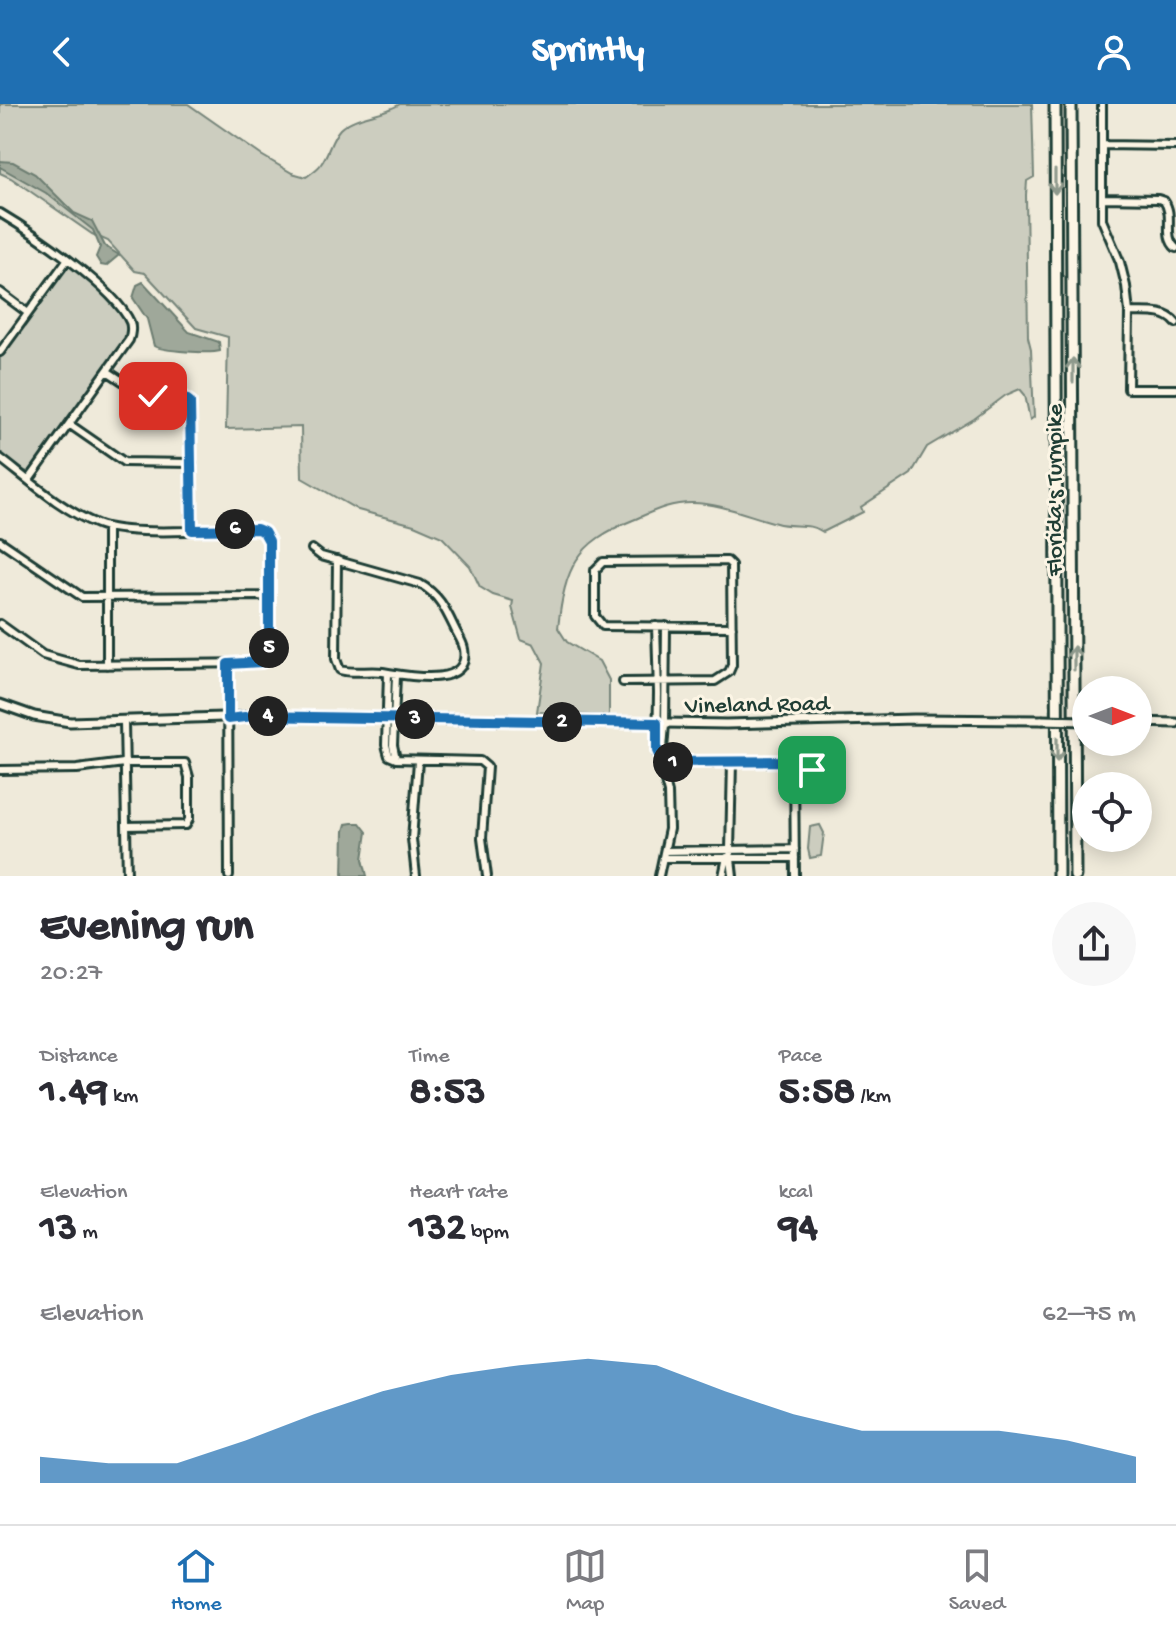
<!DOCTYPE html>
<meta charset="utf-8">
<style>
:root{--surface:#fff;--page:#f7f7f7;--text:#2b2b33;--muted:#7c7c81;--line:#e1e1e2;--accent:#1f6fb2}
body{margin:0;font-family:"Gochi Hand",sans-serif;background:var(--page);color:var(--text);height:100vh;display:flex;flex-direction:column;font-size:30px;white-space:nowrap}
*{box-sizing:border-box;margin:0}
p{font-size:26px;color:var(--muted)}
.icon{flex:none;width:44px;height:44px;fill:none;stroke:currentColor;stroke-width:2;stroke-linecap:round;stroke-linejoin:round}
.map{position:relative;height:772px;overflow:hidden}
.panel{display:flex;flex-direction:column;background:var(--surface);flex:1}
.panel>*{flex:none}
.needle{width:52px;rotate:90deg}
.buttons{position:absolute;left:1072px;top:572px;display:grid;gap:16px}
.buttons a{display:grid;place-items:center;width:80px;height:80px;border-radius:50%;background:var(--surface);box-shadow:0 4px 20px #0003;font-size:40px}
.pin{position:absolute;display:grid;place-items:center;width:68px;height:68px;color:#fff;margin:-34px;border-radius:16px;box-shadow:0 4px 12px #0006}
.km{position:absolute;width:40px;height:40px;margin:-20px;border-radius:50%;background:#222;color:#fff;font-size:22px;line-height:40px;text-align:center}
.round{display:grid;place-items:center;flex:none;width:84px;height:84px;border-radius:42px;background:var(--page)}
.head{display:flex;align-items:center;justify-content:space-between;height:136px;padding:0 40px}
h1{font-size:44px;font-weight:700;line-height:60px}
.stats{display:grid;grid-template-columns:repeat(3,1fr);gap:12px;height:136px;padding:8px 40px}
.stats div{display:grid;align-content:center}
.stats b{font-size:40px;font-weight:700}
.stats small{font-size:22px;font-weight:400}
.stats p{font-size:22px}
.chart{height:224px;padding:16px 40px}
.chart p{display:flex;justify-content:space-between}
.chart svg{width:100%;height:144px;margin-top:8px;fill:var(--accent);opacity:.7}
header{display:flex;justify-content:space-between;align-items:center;height:104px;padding:0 40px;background:var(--accent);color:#fff;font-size:36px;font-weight:700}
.tab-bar{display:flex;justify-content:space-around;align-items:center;height:112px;border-top:2px solid var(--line);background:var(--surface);font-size:22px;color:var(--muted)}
.tab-bar a{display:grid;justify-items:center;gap:4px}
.tab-bar .active{color:var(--accent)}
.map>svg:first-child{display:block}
.green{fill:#cccdbf;stroke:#76857a;stroke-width:2}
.water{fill:#9fa89a;stroke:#6c7d71;stroke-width:2}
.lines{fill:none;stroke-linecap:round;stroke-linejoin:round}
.minor-casing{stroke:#1f3d34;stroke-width:12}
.major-casing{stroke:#1f3d34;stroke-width:13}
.highway-casing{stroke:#1f3d34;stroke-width:15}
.minor{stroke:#fcf5e5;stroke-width:6}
.major{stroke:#fcf5e5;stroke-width:7}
.highway{stroke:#fcf5e5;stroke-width:9}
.major-bridge-casing{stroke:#1f3d34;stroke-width:13;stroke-linecap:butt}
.major-bridge{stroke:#fcf5e5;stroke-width:7}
.oneway{stroke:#8e998c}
.route-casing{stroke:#fff;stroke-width:16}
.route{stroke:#1f6fb2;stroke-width:10}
.labels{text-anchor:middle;stroke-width:6;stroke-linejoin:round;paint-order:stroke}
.street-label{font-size:24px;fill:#1f3d34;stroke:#fcf5e5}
</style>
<header><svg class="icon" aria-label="back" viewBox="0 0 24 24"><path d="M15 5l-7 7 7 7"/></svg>Sprintly<svg class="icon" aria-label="person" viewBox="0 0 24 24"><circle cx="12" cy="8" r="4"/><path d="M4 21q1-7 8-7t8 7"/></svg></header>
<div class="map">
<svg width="1176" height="772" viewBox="0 0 1176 772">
<rect width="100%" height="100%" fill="#efeada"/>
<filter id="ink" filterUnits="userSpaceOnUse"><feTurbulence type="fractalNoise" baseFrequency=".0125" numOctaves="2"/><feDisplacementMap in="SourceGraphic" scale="16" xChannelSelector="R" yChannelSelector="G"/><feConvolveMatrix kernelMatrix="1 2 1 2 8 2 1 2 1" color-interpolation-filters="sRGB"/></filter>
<g filter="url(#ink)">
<path class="green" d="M0 0H188L261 51 292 69 306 73C311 69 318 65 321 60 329 49 331 35 340 25 356 10 382 12 400 0H1032L1034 73 1027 77 1026 91 1028 233 1031 245 1034 313 1030 316 1025 291 1020 285 1006 291 974 315 927 343 911 370 861 403 863 408 823 428C809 418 792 424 776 419 749 412 720 399 692 399 669 399 654 407 633 416 576 439 565 463 558 524L567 538 599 557 609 576V612L537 608 544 559 534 540 521 535 512 503 513 497 493 491 480 483 470 462 442 433 414 421 358 406 302 374 301 323 226 325 228 233 196 224 145 169 135 167 108 137 92 130 11 74 0 69Z
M67 163H73C93 179 129 205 128 233L31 366 25 368 0 350V254Z
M820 721 824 729 821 752 810 754 808 745 810 723Z"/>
<path class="water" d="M0 57 13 58 35 70 74 109 92 117 105 142 119 151 106 162 101 161 96 153 100 143 93 126 46 89 0 63Z
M143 178 189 228 219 238 220 247C210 250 162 247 154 242L147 215 133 194 137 181Z
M352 719H360L367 728 363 755 367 772H343L344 727 346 720Z"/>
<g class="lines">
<defs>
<path id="minor" d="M1102 0V116L1120 158 1126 182 1129 208 1128 285H1176
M1102 41 1176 42
M1103 94 1158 95 1164 97C1175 112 1162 132 1176 144
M0 109C32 128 115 184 130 218 132 223 131 231 129 236L29 376
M0 188 28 209
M1129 208C1145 209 1165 205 1176 219
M0 248 67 156
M107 267 145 292H182L190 298 192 426
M69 320 124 358 192 359
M0 354C30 377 62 406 97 420 129 433 218 425 257 425L264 428 269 437V549L266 555 257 559 79 561 43 551 0 520
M107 423V561
M0 437 82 493 269 492
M312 445 321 452 420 480C438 490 445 504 454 523 457 530 463 538 464 545 471 586 404 571 383 568 369 566 354 570 340 566L336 555 337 456
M656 522 658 589 657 647 668 689 669 725 659 772
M228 560 229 772
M388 569 386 641 389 652 396 655 480 657 487 663 482 734 487 772
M396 572 393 641 396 655
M623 578 715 577 729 568 732 561 731 461 727 457 603 458 595 466V512L603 522 732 523
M124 618 127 772
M662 658H794L795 772
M662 658 665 620 666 522
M732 658 730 746 733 772
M794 658H810L812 666 794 670
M0 666 77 665 124 659H185L189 673V715L186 721 126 722
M665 747 795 745
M663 754H795
M416 772 412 735 418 657
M723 772 727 753"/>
<path id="major" d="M0 600 34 612 70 618 253 612 726 620 914 615 1042 616
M1138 618 1176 619"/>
<path id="highway" d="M1055 0 1058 772
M1071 0 1075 772"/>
</defs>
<use href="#minor" class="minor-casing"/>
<use href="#major" class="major-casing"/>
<use href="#highway" class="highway-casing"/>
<use href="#minor" class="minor"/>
<use href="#major" class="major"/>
<use href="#highway" class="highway"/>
<defs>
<path id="major-bridge" d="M1042 616 1086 617"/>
</defs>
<use href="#major-bridge" class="major-bridge-casing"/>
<use href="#major-bridge" class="major-bridge"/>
</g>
<defs><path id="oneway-shaft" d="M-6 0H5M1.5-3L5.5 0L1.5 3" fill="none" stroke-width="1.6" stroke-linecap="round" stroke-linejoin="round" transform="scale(2)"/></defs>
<g class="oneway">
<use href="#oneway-shaft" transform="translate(1055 78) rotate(90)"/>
<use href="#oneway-shaft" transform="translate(1073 266) rotate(-90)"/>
<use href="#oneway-shaft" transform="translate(1074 554) rotate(-90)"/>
<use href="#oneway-shaft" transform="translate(1057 646) rotate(90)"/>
</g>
</g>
<g class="lines" filter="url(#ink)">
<defs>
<path id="route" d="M153 292H182L190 298 192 426 257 425 264 428 269 437V549L262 558 228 560V615L253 612 657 619V647L662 658 807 657 812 660V666"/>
</defs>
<use href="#route" class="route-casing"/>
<use href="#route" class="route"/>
</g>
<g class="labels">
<g class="street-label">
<text transform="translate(1053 386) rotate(-90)" y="8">Florida's Turnpike</text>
<text transform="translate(757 599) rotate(-1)" y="8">Vineland Road</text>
</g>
</g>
</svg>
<div class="buttons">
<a><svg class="needle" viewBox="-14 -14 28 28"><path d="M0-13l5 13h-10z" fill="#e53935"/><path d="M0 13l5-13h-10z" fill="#7c7c81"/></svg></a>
<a><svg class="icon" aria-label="locate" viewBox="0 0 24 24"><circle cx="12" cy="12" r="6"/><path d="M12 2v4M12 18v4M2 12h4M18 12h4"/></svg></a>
</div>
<div class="pin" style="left:812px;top:666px;background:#1e9e55"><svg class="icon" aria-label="arrive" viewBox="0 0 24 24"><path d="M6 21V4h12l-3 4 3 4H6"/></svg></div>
<div class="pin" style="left:153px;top:292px;background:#d93025"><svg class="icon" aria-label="check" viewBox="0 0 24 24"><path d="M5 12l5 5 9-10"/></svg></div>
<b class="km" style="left:673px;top:658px">1</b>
<b class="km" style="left:562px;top:618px">2</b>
<b class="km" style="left:415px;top:615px">3</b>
<b class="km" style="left:268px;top:612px">4</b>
<b class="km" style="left:269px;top:544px">5</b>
<b class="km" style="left:235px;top:425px">6</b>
</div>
<section class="panel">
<div class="head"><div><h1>Evening run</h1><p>20:27</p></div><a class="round"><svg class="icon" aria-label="share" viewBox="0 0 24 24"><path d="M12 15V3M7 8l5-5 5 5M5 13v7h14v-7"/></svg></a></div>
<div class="stats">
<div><p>Distance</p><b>1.49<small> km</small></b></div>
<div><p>Time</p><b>8:53</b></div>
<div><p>Pace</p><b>5:58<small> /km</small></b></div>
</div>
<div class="stats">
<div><p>Elevation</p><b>13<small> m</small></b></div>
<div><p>Heart rate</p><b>132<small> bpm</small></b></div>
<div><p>kcal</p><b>94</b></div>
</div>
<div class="chart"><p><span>Elevation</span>62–75 m</p>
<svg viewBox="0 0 160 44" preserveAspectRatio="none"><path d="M0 44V36L10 38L20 38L30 31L40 23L50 16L60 11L70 8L80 6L90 8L100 16L110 23L120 28L130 28L140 28L150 31L160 36V44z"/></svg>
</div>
</section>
<nav class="tab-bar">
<a class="active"><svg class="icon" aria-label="home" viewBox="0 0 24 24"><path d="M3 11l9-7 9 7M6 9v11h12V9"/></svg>Home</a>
<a><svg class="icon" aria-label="map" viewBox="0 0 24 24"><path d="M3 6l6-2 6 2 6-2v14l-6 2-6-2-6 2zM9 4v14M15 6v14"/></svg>Map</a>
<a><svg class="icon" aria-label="saved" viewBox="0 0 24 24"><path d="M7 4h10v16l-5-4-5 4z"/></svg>Saved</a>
</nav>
